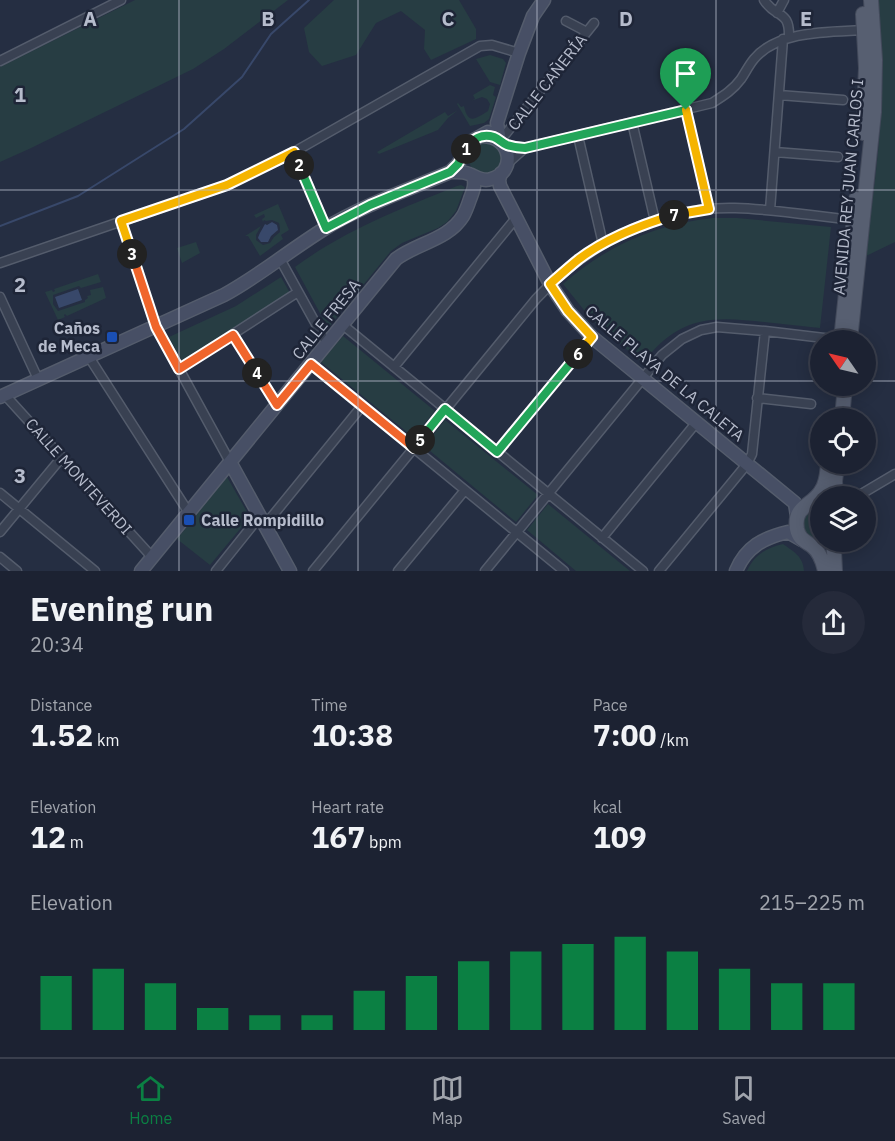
<!DOCTYPE html>
<meta charset="utf-8">
<style>
:root{--surface:#1c2232;--page:#252a3a;--text:#f1f3f6;--muted:#a0a4ac;--line:#3a3f4d;--accent:#0b8043}
body{margin:0;font-family:"IBM Plex Sans",sans-serif;background:var(--page);color:var(--text);height:100vh;display:flex;flex-direction:column;font-size:22px;white-space:nowrap}
*{box-sizing:border-box;margin:0}
p{font-size:20px;color:var(--muted)}
.icon{flex:none;width:33px;height:33px;fill:none;stroke:currentColor;stroke-width:2;stroke-linecap:round;stroke-linejoin:round}
.map{position:relative;height:571px;overflow:hidden}
.details{display:flex;flex-direction:column;background:var(--surface);flex:1}
.details>*{flex:none}
.needle{width:39px;rotate:304deg}
.controls{position:absolute;left:810px;top:330px;display:grid;gap:12px}
.controls a{display:grid;place-items:center;width:66px;height:66px;border-radius:50%;background:var(--surface);box-shadow:0 3px 15px #0003,0 0 0 2px var(--line);font-size:30px}
.pin{position:absolute;display:grid;place-items:center;width:51px;height:51px;color:#fff;margin:-62px -26px;border-radius:50% 50% 50% 0;rotate:-45deg;box-shadow:0 0 6px #0007}
.pin .icon{rotate:45deg}
.km{position:absolute;width:30px;height:30px;margin:-15px;border-radius:50%;background:#222;color:#fff;font-size:16px;line-height:30px;text-align:center}
.round{display:grid;place-items:center;flex:none;width:63px;height:63px;border-radius:32px;background:var(--page)}
.head{display:flex;align-items:center;justify-content:space-between;height:102px;padding:0 30px}
h1{font-size:33px;font-weight:700;line-height:45px}
.stats{display:grid;grid-template-columns:repeat(3,1fr);gap:9px;height:102px;padding:6px 30px}
.stats div{display:grid;align-content:center}
.stats b{font-size:30px;font-weight:700}
.stats small{font-size:16px;font-weight:400}
.stats p{font-size:16px}
.chart{height:168px;padding:12px 30px}
.chart p{display:flex;justify-content:space-between}
.chart svg{width:100%;height:108px;margin-top:6px;stroke:var(--accent);stroke-width:6}
.tab-bar{display:flex;justify-content:space-around;align-items:center;height:84px;border-top:2px solid var(--line);background:var(--surface);font-size:16px;color:var(--muted)}
.tab-bar a{display:grid;justify-items:center;gap:3px}
.tab-bar .on{color:var(--accent)}
.map>svg:first-child{display:block}
.green{fill:#273d43}
.water{fill:#38486a}
.lines{fill:none;stroke-linecap:round;stroke-linejoin:round}
.stream{stroke:#38486a;stroke-width:2}
.street-casing{stroke:#545c6c;stroke-width:11}
.secondary-casing{stroke:#545c6c;stroke-width:15}
.primary-casing{stroke:#434a5b;stroke-width:16}
.street{stroke:#394152;stroke-width:8}
.secondary{stroke:#474f65;stroke-width:12}
.primary{stroke:#575f71;stroke-width:14}
.split-1-casing{stroke:#fff;stroke-width:12}
.split-2-casing{stroke:#fff;stroke-width:12}
.split-3-casing{stroke:#fff;stroke-width:12}
.split-4-casing{stroke:#fff;stroke-width:12}
.split-5-casing{stroke:#fff;stroke-width:12}
.split-6-casing{stroke:#fff;stroke-width:12}
.split-7-casing{stroke:#fff;stroke-width:12}
.split-8-casing{stroke:#fff;stroke-width:12}
.split-1{stroke:#22a559;stroke-width:8}
.split-2{stroke:#22a559;stroke-width:8}
.split-3{stroke:#f5b400;stroke-width:8}
.split-4{stroke:#f0652b;stroke-width:8}
.split-5{stroke:#f0652b;stroke-width:8}
.split-6{stroke:#22a559;stroke-width:8}
.split-7{stroke:#f5b400;stroke-width:8}
.split-8{stroke:#f5b400;stroke-width:8}
.grid{fill:none;stroke:#b6bccc;stroke-width:1.5;stroke-opacity:0.55}
.transit-dot{fill:#1a4fb4;stroke:#1e2537;stroke-width:2}
.labels{text-anchor:middle;stroke-width:5;stroke-linejoin:round;paint-order:stroke}
.street-label{font-size:16px;fill:#b6bccc;stroke:#1e2537}
.poi-label{font-size:16px;font-weight:bold;fill:#b6bccc;stroke:#1e2537;text-anchor:end}
.grid-label{font-size:20px;text-anchor:middle;font-weight:bold;fill:#b6bccc;stroke:#1e2537;stroke-width:5;stroke-linejoin:round;paint-order:stroke}
</style>
<div class="map">
<svg width="895" height="571" viewBox="0 0 895 571">
<rect width="100%" height="100%" fill="#252e42"/>
<path class="green" d="M135 0H288L224 49 193 69 29 149 0 162V67Z
M334 0H459L476 29V39L431 60 424 49 425 30 401 11 376 23 356 55 322 66 309 52 304 28Z
M878 0H895V242L866 256C872 200 881 144 882 87 883 58 881 29 878 0Z
M490 55 503 59 506 63 500 85 490 82 476 59Z
M490 85 495 87 493 95 496 97 489 119 484 123 470 126 457 104 458 103 461 107 464 106C468 125 475 119 488 111L490 104 487 99 482 97 471 101 475 99 473 95Z
M458 110 448 118 438 130 379 154 377 152 445 112 448 116Z
M487 141 501 150C503 165 501 170 486 175L472 169C467 160 467 150 476 144 479 142 483 142 487 141Z
M461 185 465 187 456 211 447 222 438 228 402 243 391 251 328 328 295 267C347 229 398 210 457 186Z
M278 204 289 230 281 235 283 239 260 256 248 236H245L261 226 256 235V240L263 245 270 243 274 237 280 232V228L279 223 272 220 266 221 264 220 263 222 262 219 265 217 264 214 256 218 254 215Z
M713 218H737L831 227 820 328C801 326 783 324 764 322 734 319 704 315 677 331 663 339 652 351 643 363L592 320 563 284C606 246 656 224 713 218Z
M196 242 200 253 182 263 177 248Z
M98 274 101 282 81 288 79 286 53 295V304L58 311 85 302V300L88 298 87 296 91 295 90 290 103 287 106 298 67 316 65 314 64 315 65 317 58 320 45 292 52 290 53 292 55 291 54 289Z
M281 277 290 293 182 361 169 337 236 306Z
M343 336 435 411 413 437 321 362Z
M445 420 538 495 516 522 424 446Z
M227 477 250 517 210 565 177 539Z
M548 504 630 571H576L527 530Z
M820 506V541C797 538 797 509 820 506Z
M783 544C794 552 803 556 804 571H747C754 555 766 548 783 544Z"/>
<path class="water" d="M272 222 277 225 278 230 271 236 268 242H261L258 238C259 234 263 228 265 224L267 225Z
M78 289 82 300 59 308 55 297Z"/>
<g class="lines">
<path class="stream" d="M0 226 78 196 184 129 242 77 271 34 309 0"/>
<defs>
<path id="street" d="M764 0C776 19 790 9 789 38
M777 13 784 0
M566 21 587 32
M0 61 121 0
M779 95 843 100
M686 110 709 209
M632 122 655 221
M578 136 603 244
M500 141 594 23
M503 143 511 146 525 148 712 103C723 96 733 90 741 79 745 73 749 65 754 59 778 30 829 32 864 30
M294 152 326 228
M775 152 838 157
M507 164 525 148
M770 210 783 39
M121 221 156 327 230 462
M280 259 327 344
M0 263 227 185 294 152 480 46 492 45 519 53
M0 297 38 379
M343 325 643 571
M233 335 277 405
M89 357 189 513
M311 364 564 571
M394 367 516 218
M179 369 298 292
M5 395 152 557
M757 398 811 404
M497 451 592 337
M0 493 95 571
M858 496 895 474
M265 525 362 406
M0 532 62 457
M602 538 696 423
M0 557 17 571
M216 571 260 516
M313 571 536 299C587 244 658 206 735 208 774 209 814 216 853 220
M398 571 465 490
M485 571 662 355 682 339 701 330 717 327 765 331 841 340
M659 571 747 464 752 454 765 331"/>
<path id="secondary" d="M500 141 497 123 519 53 533 16 544 0
M450 172 458 164 470 142 488 132
M501 173 499 180 500 186 550 284 568 311 592 337 795 503 797 516
M0 397 224 295C259 276 290 250 324 229 363 205 408 190 450 172 457 172 463 171 469 174 477 177 483 182 491 179 516 173 513 137 483 136
M230 462 290 571
M141 571 396 259C417 243 448 240 463 216 466 211 468 205 470 199 473 191 476 185 473 176
M736 571C746 547 763 538 788 532L802 540"/>
<path id="primary" d="M863 133 866 68 863 14
M841 340 856 199
M850 340 874 112 875 60 871 0
M842 418 845 386
M836 496 835 481 837 466
M825 571C823 562 820 552 812 546 805 541 799 539 797 529 793 506 812 506 821 491 827 483 827 473 828 464
M835 571 834 551 837 542"/>
</defs>
<use href="#street" class="street-casing"/>
<use href="#secondary" class="secondary-casing"/>
<use href="#primary" class="primary-casing"/>
<use href="#street" class="street"/>
<use href="#secondary" class="secondary"/>
<use href="#primary" class="primary"/>
</g>
<g class="lines">
<defs>
<path id="split-1" d="M466 149C472 139 482 133 494 137 499 139 502 143 507 145 513 147 519 148 525 148L686 110"/>
<path id="split-2" d="M299 165 326 228 370 205 450 172 458 164 466 149"/>
<path id="split-3" d="M132 254 121 221 227 185 294 152 299 165"/>
<path id="split-4" d="M132 254 156 327 179 369 233 335 257 373"/>
<path id="split-5" d="M257 373 277 405 311 364 414 448 420 440"/>
<path id="split-6" d="M420 440 445 409 497 452 578 354"/>
<path id="split-7" d="M578 354 592 337 568 311 550 284C559 276 569 267 579 259 607 238 640 225 674 215"/>
<path id="split-8" d="M674 215 709 209 686 110"/>
</defs>
<use href="#split-1" class="split-1-casing"/>
<use href="#split-2" class="split-2-casing"/>
<use href="#split-3" class="split-3-casing"/>
<use href="#split-4" class="split-4-casing"/>
<use href="#split-5" class="split-5-casing"/>
<use href="#split-6" class="split-6-casing"/>
<use href="#split-7" class="split-7-casing"/>
<use href="#split-8" class="split-8-casing"/>
<use href="#split-1" class="split-1"/>
<use href="#split-2" class="split-2"/>
<use href="#split-3" class="split-3"/>
<use href="#split-4" class="split-4"/>
<use href="#split-5" class="split-5"/>
<use href="#split-6" class="split-6"/>
<use href="#split-7" class="split-7"/>
<use href="#split-8" class="split-8"/>
</g>
<path class="grid" d="M179 0V571M358 0V571M537 0V571M716 0V571M0 190H895M0 381H820M866 381H895"/>
<g class="transit-dot">
<rect x="106" y="331" width="12" height="12" rx="3"/>
<rect x="183" y="514" width="12" height="12" rx="3"/>
</g>
<g class="labels">
<g class="street-label">
<text transform="translate(547 82) rotate(-52)" y="6">CALLE CAÑERÍA</text>
<text transform="translate(848 187) rotate(-85)" y="6">AVENIDA REY JUAN CARLOS I</text>
<text transform="translate(326 319) rotate(-51)" y="6">CALLE FRESA</text>
<text transform="translate(665 373) rotate(40)" y="6">CALLE PLAYA DE LA CALETA</text>
<text transform="translate(79 476) rotate(48)" y="6">CALLE MONTEVERDI</text>
</g>
<g class="poi-label">
<text x="100" y="334">Caños<tspan x="100" dy="18">de Meca</tspan></text>
<text x="201" y="526" text-anchor="start">Calle Rompidillo</text>
</g>
</g>
<g class="grid-label">
<text x="90" y="26">A</text>
<text x="268" y="26">B</text>
<text x="448" y="26">C</text>
<text x="626" y="26">D</text>
<text x="806" y="26">E</text>
<text x="20" y="102">1</text>
<text x="20" y="292">2</text>
<text x="20" y="483">3</text>
</g>
</svg>
<div class="controls">
<a><svg class="needle" viewBox="-14 -14 28 28"><path d="M0-13l5 13h-10z" fill="#e53935"/><path d="M0 13l5-13h-10z" fill="#a0a4ac"/></svg></a>
<a><svg class="icon" aria-label="locate" viewBox="0 0 24 24"><circle cx="12" cy="12" r="6"/><path d="M12 2v4M12 18v4M2 12h4M18 12h4"/></svg></a>
<a><svg class="icon" aria-label="layers" viewBox="0 0 24 24"><path d="M12 4l9 5-9 5-9-5zM3 14l9 5 9-5"/></svg></a>
</div>
<div class="pin" style="left:686px;top:110px;background:#1e9e55"><svg class="icon" aria-label="arrive" viewBox="0 0 24 24"><path d="M6 21V4h12l-3 4 3 4H6"/></svg></div>
<b class="km" style="left:466px;top:149px">1</b>
<b class="km" style="left:299px;top:165px">2</b>
<b class="km" style="left:132px;top:254px">3</b>
<b class="km" style="left:257px;top:373px">4</b>
<b class="km" style="left:420px;top:440px">5</b>
<b class="km" style="left:578px;top:354px">6</b>
<b class="km" style="left:674px;top:215px">7</b>
</div>
<section class="details">
<div class="head"><div><h1>Evening run</h1><p>20:34</p></div><a class="round"><svg class="icon" aria-label="share" viewBox="0 0 24 24"><path d="M12 15V3M7 8l5-5 5 5M5 13v7h14v-7"/></svg></a></div>
<div class="stats">
<div><p>Distance</p><b>1.52<small> km</small></b></div>
<div><p>Time</p><b>10:38</b></div>
<div><p>Pace</p><b>7:00<small> /km</small></b></div>
</div>
<div class="stats">
<div><p>Elevation</p><b>12<small> m</small></b></div>
<div><p>Heart rate</p><b>167<small> bpm</small></b></div>
<div><p>kcal</p><b>109</b></div>
</div>
<div class="chart"><p><span>Elevation</span>215–225 m</p>
<svg viewBox="0 0 160 44" preserveAspectRatio="none"><path d="M5 44V22M15 44V19M25 44V25M35 44V35M45 44V38M55 44V38M65 44V28M75 44V22M85 44V16M95 44V12M105 44V9M115 44V6M125 44V12M135 44V19M145 44V25M155 44V25"/></svg>
</div>
</section>
<nav class="tab-bar">
<a class="on"><svg class="icon" aria-label="home" viewBox="0 0 24 24"><path d="M3 11l9-7 9 7M6 9v11h12V9"/></svg>Home</a>
<a><svg class="icon" aria-label="map" viewBox="0 0 24 24"><path d="M3 6l6-2 6 2 6-2v14l-6 2-6-2-6 2zM9 4v14M15 6v14"/></svg>Map</a>
<a><svg class="icon" aria-label="saved" viewBox="0 0 24 24"><path d="M7 4h10v16l-5-4-5 4z"/></svg>Saved</a>
</nav>
